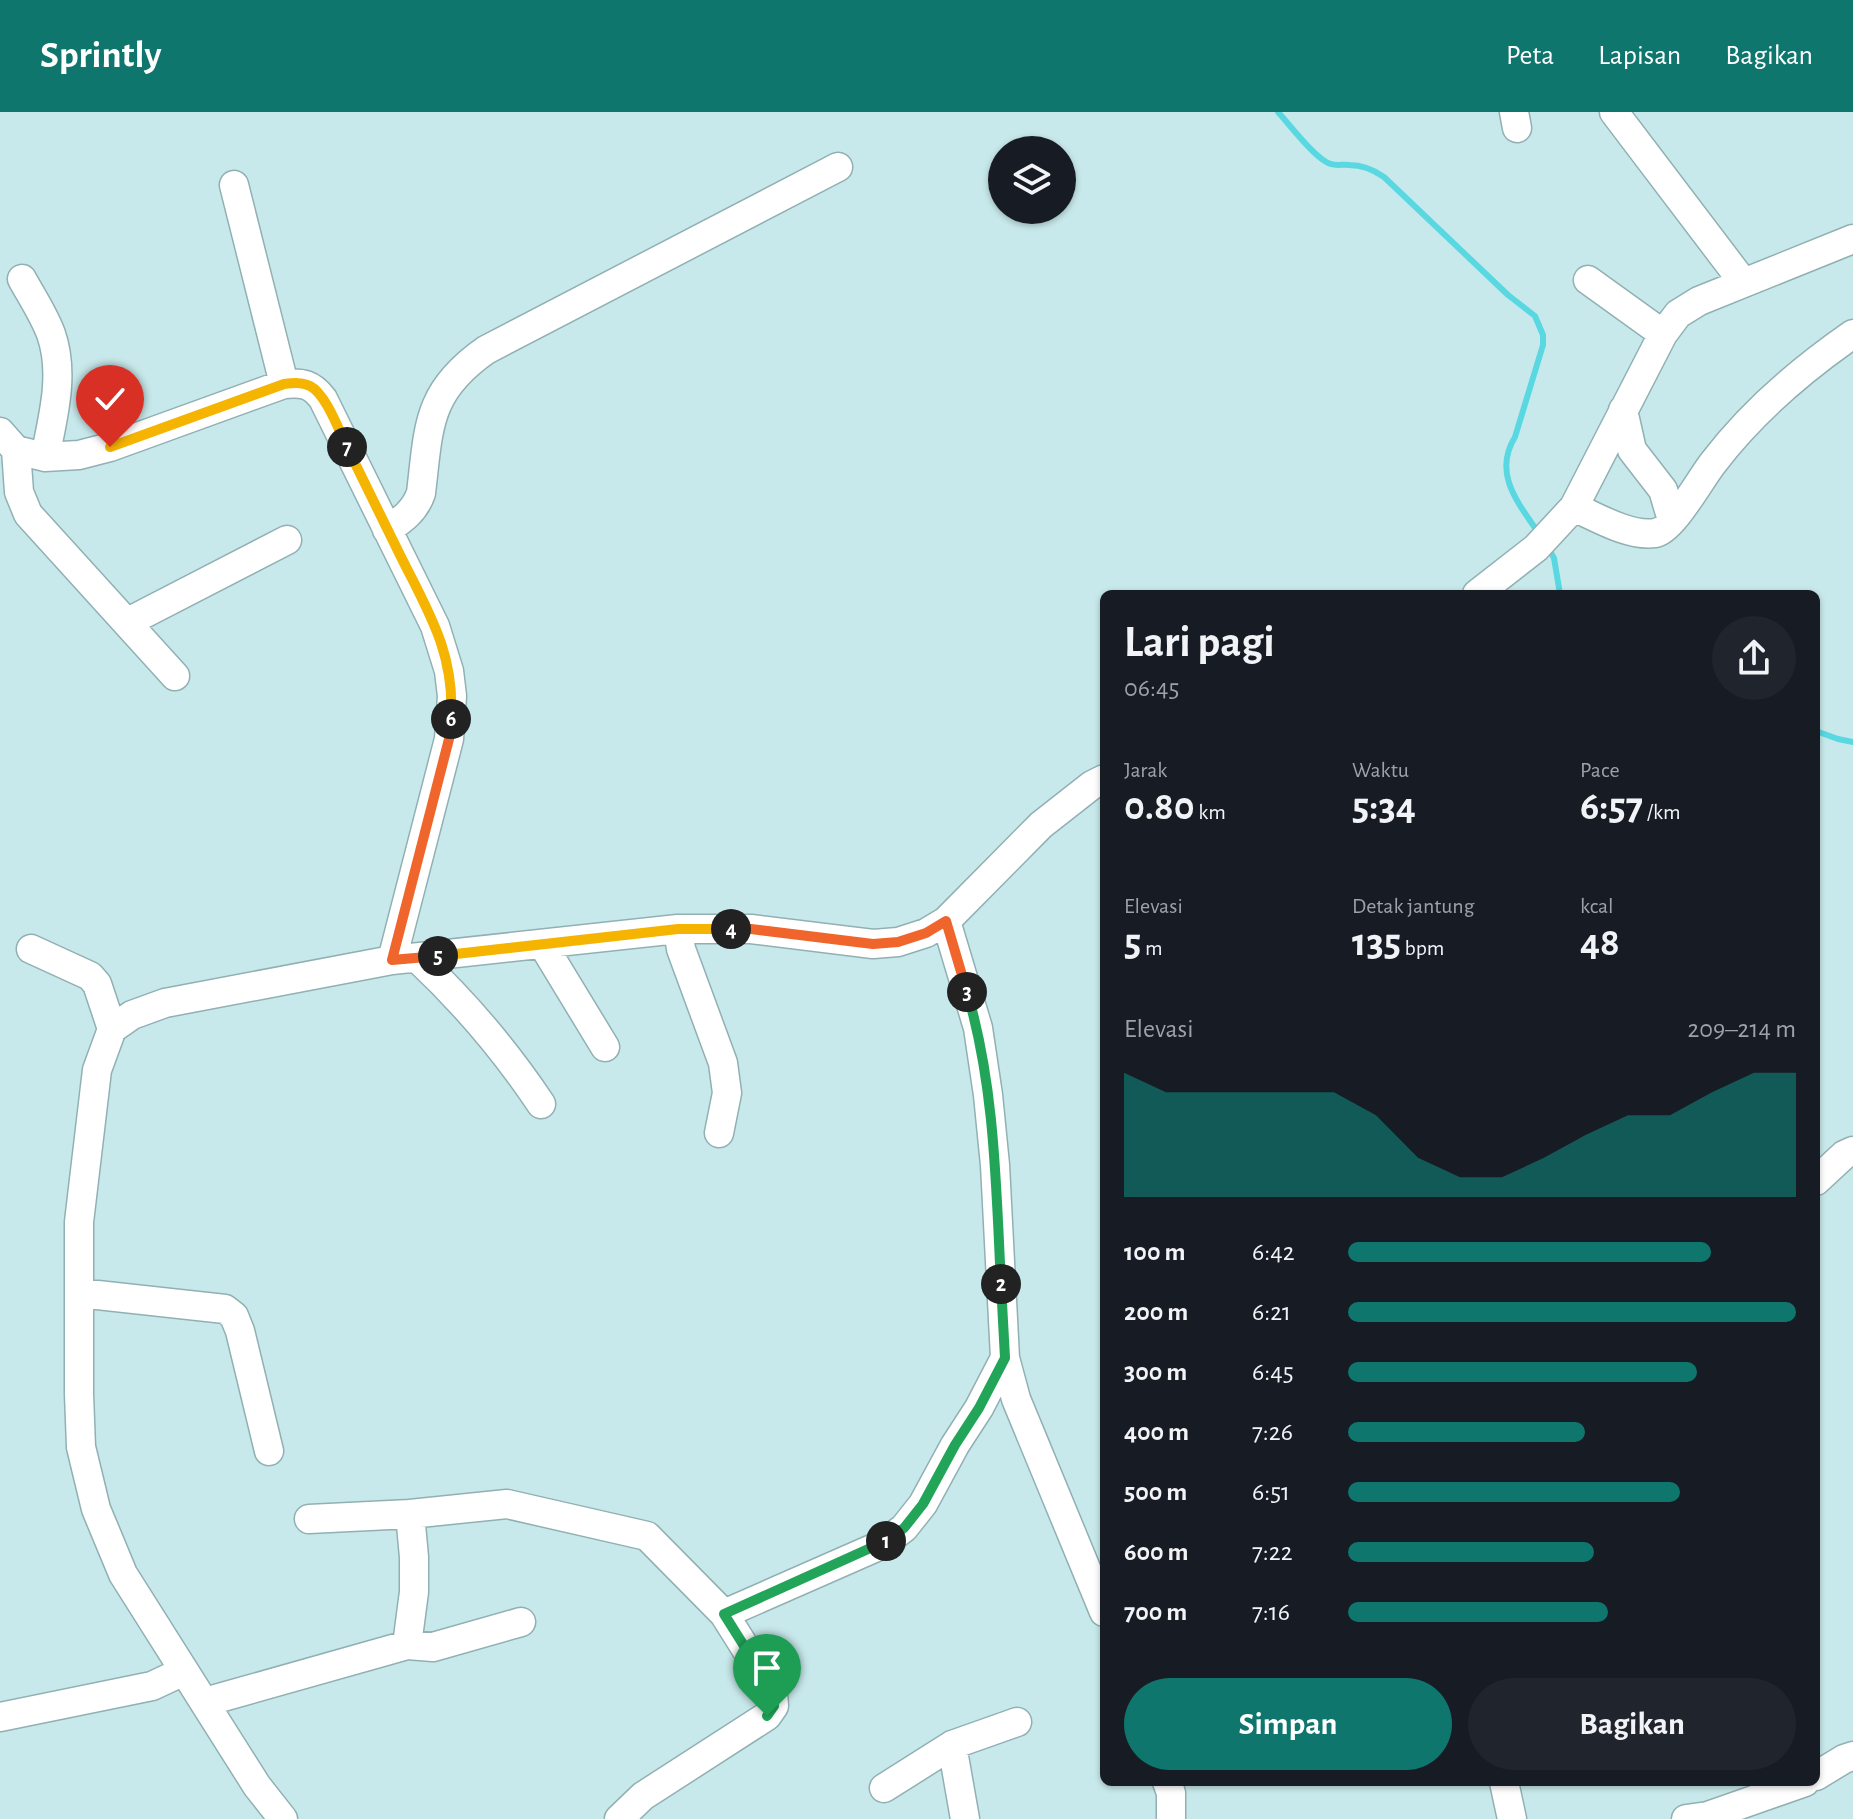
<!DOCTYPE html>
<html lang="id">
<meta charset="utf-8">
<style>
:root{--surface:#171b24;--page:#20242c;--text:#f1f3f6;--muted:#9ea1a6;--accent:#0f766e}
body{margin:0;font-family:"Alegreya Sans",sans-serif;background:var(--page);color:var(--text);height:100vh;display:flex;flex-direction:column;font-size:30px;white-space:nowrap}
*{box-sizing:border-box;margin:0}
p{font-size:26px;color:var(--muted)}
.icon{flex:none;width:44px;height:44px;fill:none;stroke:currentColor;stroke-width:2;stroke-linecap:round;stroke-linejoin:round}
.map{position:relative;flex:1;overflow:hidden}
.side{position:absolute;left:1100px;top:478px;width:720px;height:1196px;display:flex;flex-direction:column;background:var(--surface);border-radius:12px;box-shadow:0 2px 6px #0004}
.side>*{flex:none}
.buttons{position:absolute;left:988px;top:24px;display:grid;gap:16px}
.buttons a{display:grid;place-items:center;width:88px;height:88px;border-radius:50%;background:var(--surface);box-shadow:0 2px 6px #0004;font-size:40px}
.pin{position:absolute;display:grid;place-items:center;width:68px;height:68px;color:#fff;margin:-82px -34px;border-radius:50% 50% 50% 0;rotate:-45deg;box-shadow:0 0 8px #0007}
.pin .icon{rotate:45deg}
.km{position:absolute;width:40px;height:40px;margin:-20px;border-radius:50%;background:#222;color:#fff;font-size:22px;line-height:40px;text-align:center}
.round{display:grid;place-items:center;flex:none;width:84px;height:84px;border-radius:42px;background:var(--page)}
.headline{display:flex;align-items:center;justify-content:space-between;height:136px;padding:0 24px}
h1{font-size:44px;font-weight:700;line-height:60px}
.stats{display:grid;grid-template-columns:repeat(3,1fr);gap:12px;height:136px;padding:8px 24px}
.stats div{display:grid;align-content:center}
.stats b{font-size:40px;font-weight:700}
.stats small{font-size:22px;font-weight:400}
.stats p{font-size:22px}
.chart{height:224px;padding:16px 24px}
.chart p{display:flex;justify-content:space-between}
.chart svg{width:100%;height:144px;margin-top:8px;fill:var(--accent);opacity:.7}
.cta{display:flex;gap:16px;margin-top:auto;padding:16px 24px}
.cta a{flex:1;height:92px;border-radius:48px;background:var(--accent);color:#fff;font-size:32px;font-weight:700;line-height:92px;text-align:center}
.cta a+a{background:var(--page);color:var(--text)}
ul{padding:0 24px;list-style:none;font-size:26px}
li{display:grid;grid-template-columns:128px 96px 1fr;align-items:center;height:60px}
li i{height:20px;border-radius:10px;background:var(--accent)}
header{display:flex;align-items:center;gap:48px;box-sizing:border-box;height:112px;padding:0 40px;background:var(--accent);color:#fff}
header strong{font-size:38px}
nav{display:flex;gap:44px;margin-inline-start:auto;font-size:28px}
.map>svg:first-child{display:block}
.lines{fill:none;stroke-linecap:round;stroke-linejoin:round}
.stream{stroke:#5ad8e2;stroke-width:6}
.minor-casing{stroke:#91b0b3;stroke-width:31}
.minor{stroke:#fff;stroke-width:28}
.split-1-casing{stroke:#fff;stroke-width:16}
.split-2-casing{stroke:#fff;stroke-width:16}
.split-3-casing{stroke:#fff;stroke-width:16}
.split-4-casing{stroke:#fff;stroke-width:16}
.split-5-casing{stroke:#fff;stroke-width:16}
.split-6-casing{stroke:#fff;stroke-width:16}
.split-7-casing{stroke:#fff;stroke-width:16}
.split-8-casing{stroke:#fff;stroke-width:16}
.split-1{stroke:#22a559;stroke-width:10}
.split-2{stroke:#22a559;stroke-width:10}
.split-3{stroke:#22a559;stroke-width:10}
.split-4{stroke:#f0652b;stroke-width:10}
.split-5{stroke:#f5b400;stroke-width:10}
.split-6{stroke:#f0652b;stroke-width:10}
.split-7{stroke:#f5b400;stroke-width:10}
.split-8{stroke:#f5b400;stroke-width:10}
</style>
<header>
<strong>Sprintly</strong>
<nav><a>Peta</a><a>Lapisan</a><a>Bagikan</a></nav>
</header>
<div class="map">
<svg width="1853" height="1707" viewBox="0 0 1853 1707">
<rect width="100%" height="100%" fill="#c8e9eb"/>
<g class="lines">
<path class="stream" d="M1278 0C1289 12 1317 49 1331 52 1336 54 1344 52 1349 53 1362 53 1374 58 1384 65L1508 183 1535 204 1543 223V233L1515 325C1492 362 1519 392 1540 423
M1548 436 1554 446 1560 482
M1816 619 1838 627 1853 630"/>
<defs>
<path id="minor" d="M1514 0 1517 16
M1614 0 1743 170
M234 73 284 272
M22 167C32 185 44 203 51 222 65 262 53 305 45 345
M1588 168 1663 222
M1623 298 1632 338 1663 378 1672 408
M0 320 16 338 45 345 79 343 110 335 284 272C302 270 312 272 323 287L435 514 449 559 452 584 449 627 392 848
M16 338 19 380 28 402 175 564
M1574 395C1596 405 1630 425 1655 421 1672 419 1701 366 1713 351 1751 301 1801 258 1853 222
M387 418C402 408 415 399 421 381 429 315 426 280 486 238L838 55
M1477 482 1536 436 1574 395 1663 222 1678 202 1699 189 1853 127
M128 510 287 428
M946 809 978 916 988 983 995 1053 1005 1246 1016 1287 1104 1500
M678 817 681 837 723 951 727 981 719 1021
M543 833 605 935
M31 837 90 864 97 872 112 917
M417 846C464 890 505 938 541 992
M1816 1069 1844 1043 1853 1039
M79 1181 225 1197 234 1204 240 1219 269 1339
M410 1402 507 1392 647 1424 724 1502 773 1580 774 1594 767 1604 643 1684 619 1707
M309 1407 410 1402 414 1445V1480L407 1533
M724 1502 881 1433 904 1416 923 1392 955 1333 979 1296 1005 1246
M205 1590 407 1533 433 1535 521 1510
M0 1605 152 1574 184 1559
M952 1633 965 1707
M1816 1664 1844 1647 1853 1644
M1167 1670 1171 1681V1707
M1504 1670 1512 1707
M884 1676 952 1633 1017 1610
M283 1707 257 1674 123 1462 96 1397 81 1335 79 1282V1110L97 958 112 917 132 903 165 891 392 848 678 817H751L873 832 898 830 926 821 946 809 1041 713 1092 673 1104 667
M1686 1707 1708 1704 1805 1670"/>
</defs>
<use href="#minor" class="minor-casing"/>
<use href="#minor" class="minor"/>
</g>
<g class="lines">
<defs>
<path id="split-1" d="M767 1604 774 1594 773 1580 724 1502 886 1429"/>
<path id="split-2" d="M886 1429 904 1416 923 1392 955 1333 979 1296 1005 1246 1001 1172"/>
<path id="split-3" d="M967 880C995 974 996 1075 1001 1172"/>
<path id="split-4" d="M731 817H751L873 832 898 830 926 821 946 809 967 880"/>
<path id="split-5" d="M438 844 678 817H731"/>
<path id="split-6" d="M438 844 392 848 449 627 451 607"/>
<path id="split-7" d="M347 335C365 372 383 409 401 445 429 501 455 542 451 607"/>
<path id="split-8" d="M110 335 284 272C293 271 302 270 310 274 326 282 339 319 347 335"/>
</defs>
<use href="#split-1" class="split-1-casing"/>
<use href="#split-2" class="split-2-casing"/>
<use href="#split-3" class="split-3-casing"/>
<use href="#split-4" class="split-4-casing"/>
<use href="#split-5" class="split-5-casing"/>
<use href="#split-6" class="split-6-casing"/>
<use href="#split-7" class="split-7-casing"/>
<use href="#split-8" class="split-8-casing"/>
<use href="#split-1" class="split-1"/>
<use href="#split-2" class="split-2"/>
<use href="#split-3" class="split-3"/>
<use href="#split-4" class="split-4"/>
<use href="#split-5" class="split-5"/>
<use href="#split-6" class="split-6"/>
<use href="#split-7" class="split-7"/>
<use href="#split-8" class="split-8"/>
</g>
</svg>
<div class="buttons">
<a><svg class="icon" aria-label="layers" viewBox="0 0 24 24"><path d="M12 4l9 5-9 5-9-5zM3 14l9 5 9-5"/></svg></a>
</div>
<div class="pin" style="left:767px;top:1604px;background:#1e9e55"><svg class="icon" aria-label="arrive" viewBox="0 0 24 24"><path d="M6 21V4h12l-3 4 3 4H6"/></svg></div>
<div class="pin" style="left:110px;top:335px;background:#d93025"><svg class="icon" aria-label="check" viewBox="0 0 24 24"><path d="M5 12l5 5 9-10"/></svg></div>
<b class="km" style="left:886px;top:1429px">1</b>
<b class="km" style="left:1001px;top:1172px">2</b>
<b class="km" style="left:967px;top:880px">3</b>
<b class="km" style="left:731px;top:817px">4</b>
<b class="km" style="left:438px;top:844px">5</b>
<b class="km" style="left:451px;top:607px">6</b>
<b class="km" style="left:347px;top:335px">7</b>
<section class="side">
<div class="headline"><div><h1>Lari pagi</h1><p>06:45</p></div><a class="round"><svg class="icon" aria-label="share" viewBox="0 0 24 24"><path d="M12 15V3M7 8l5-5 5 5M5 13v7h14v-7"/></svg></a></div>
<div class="stats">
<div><p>Jarak</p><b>0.80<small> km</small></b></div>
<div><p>Waktu</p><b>5:34</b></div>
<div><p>Pace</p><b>6:57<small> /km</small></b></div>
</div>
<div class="stats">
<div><p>Elevasi</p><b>5<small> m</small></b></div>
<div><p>Detak jantung</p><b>135<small> bpm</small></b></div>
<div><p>kcal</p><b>48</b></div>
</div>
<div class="chart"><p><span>Elevasi</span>209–214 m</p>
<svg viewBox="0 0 160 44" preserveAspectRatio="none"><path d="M0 44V6L10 12L20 12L30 12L40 12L50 12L60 19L70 32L80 38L90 38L100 32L110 25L120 19L130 19L140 12L150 6L160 6V44z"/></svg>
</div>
<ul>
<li><b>100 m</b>6:42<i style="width:81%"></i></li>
<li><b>200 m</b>6:21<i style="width:100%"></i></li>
<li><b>300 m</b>6:45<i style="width:78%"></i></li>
<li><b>400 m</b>7:26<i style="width:53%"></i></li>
<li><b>500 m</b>6:51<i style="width:74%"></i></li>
<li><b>600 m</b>7:22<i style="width:55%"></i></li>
<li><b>700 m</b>7:16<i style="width:58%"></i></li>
</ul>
<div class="cta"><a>Simpan</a><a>Bagikan</a></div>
</section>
</div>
